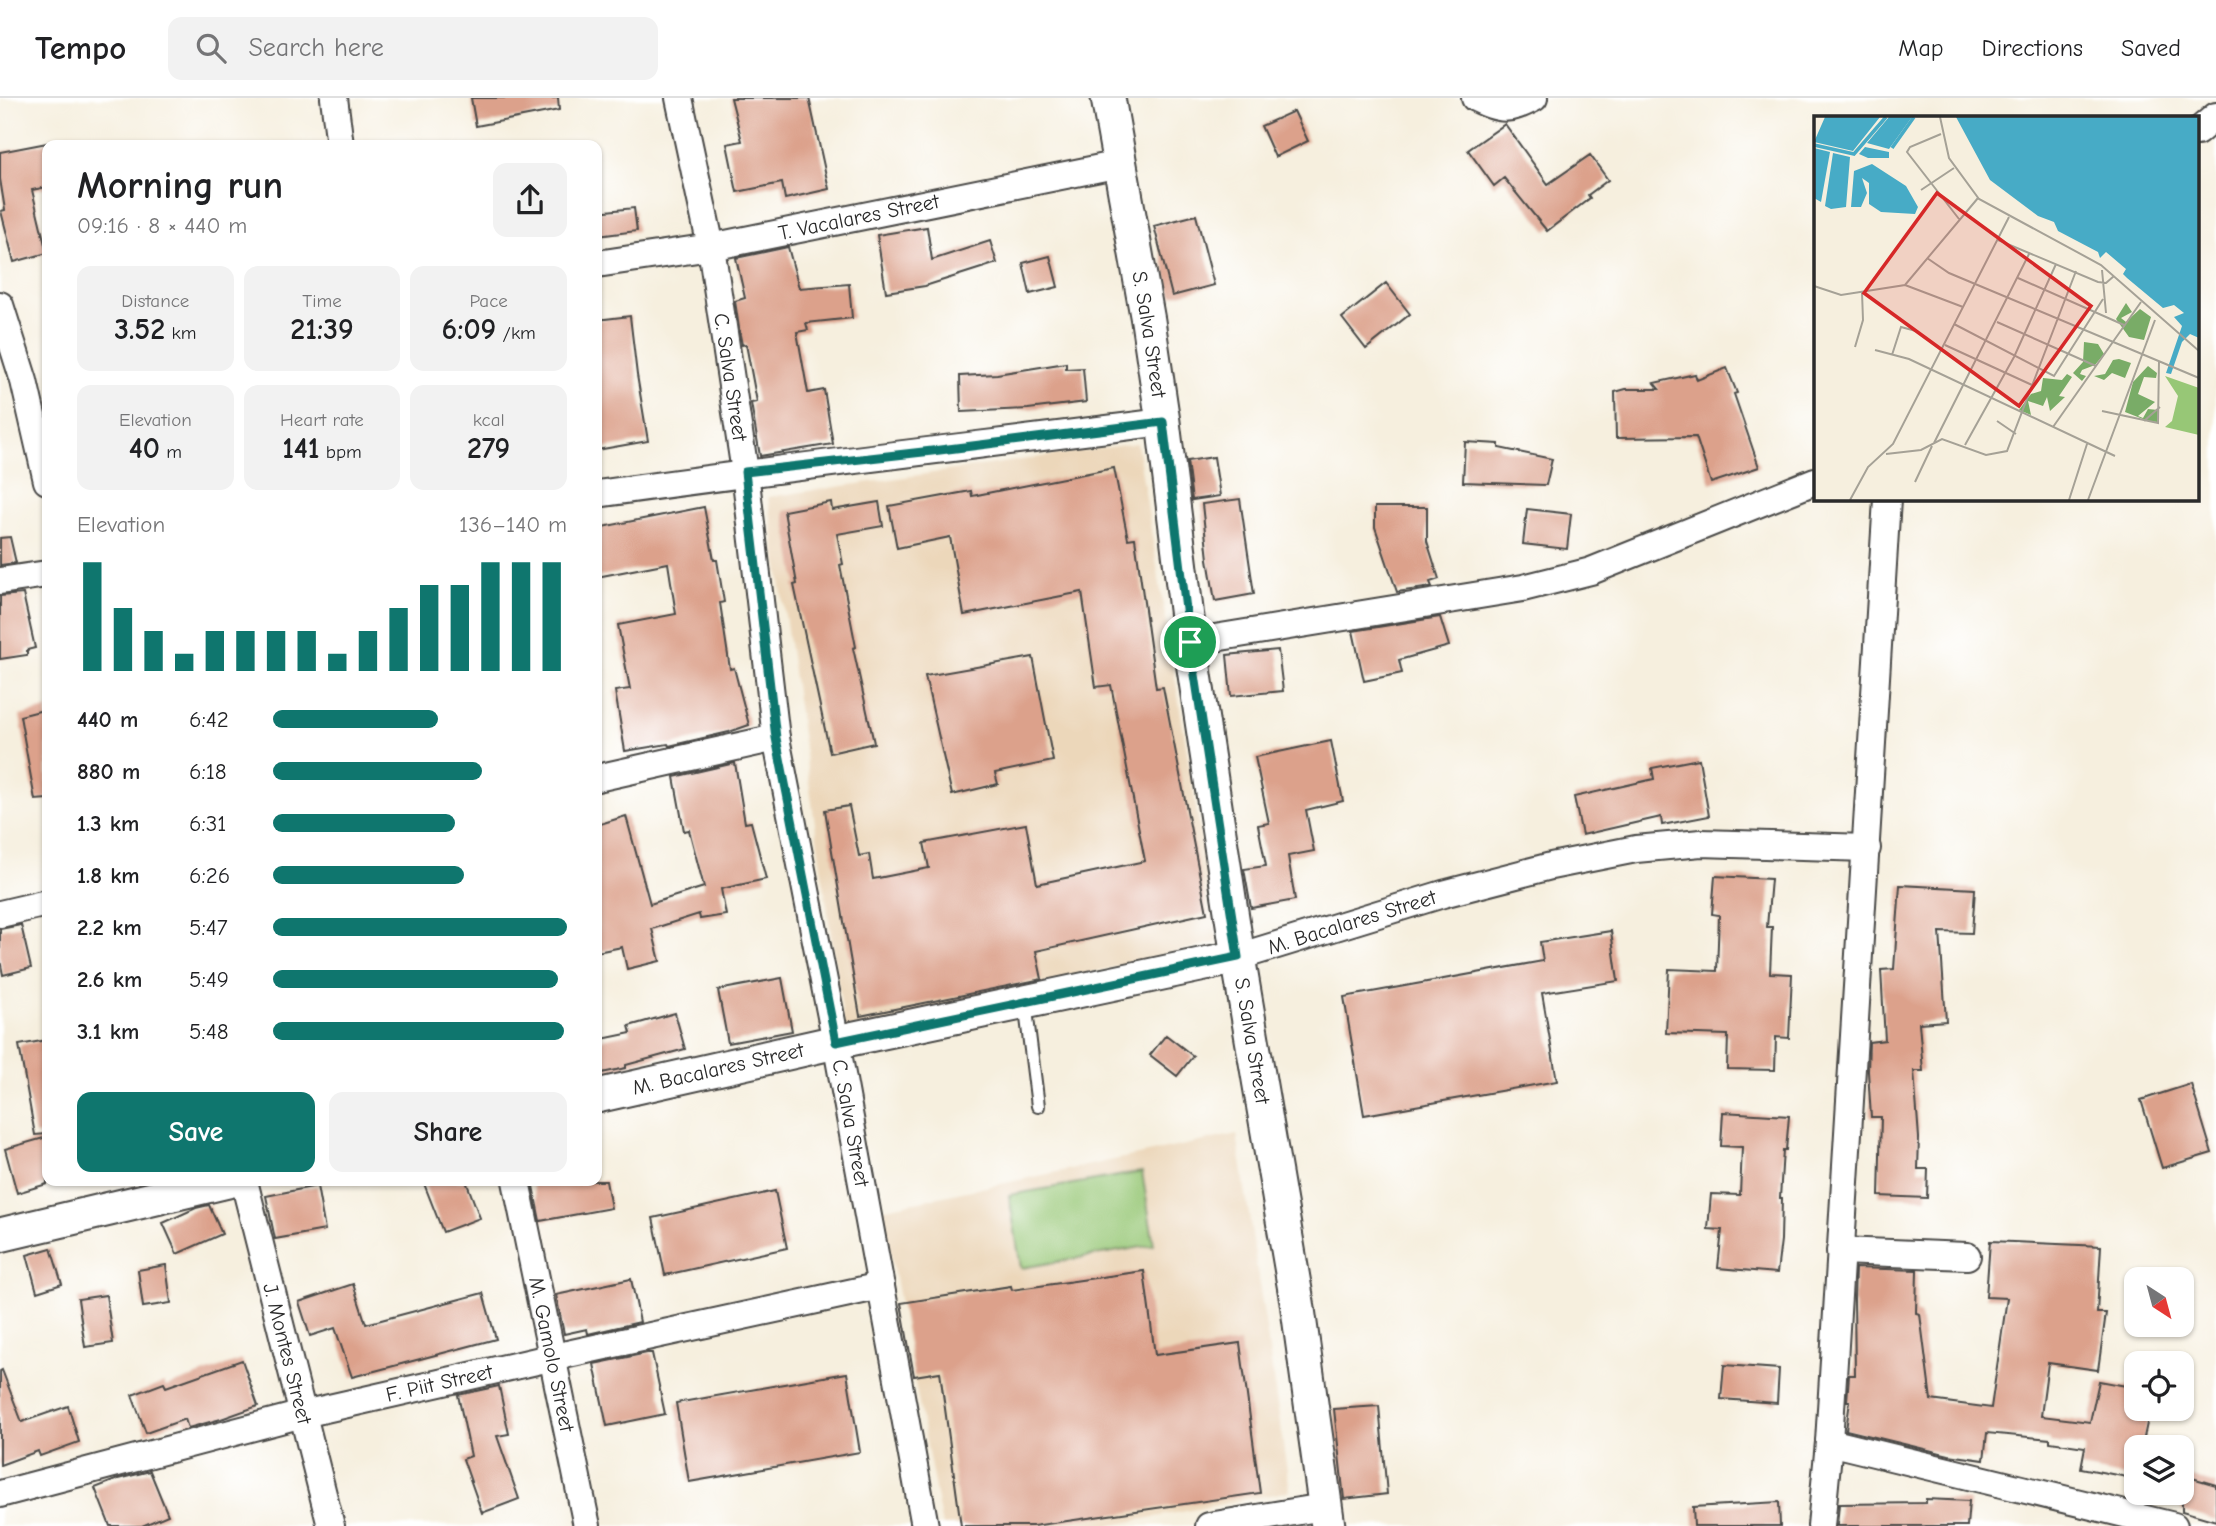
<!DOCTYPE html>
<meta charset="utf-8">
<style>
:root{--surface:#fff;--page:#f2f2f2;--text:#202124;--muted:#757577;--line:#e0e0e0;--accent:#0f766e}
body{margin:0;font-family:"Comic Neue",sans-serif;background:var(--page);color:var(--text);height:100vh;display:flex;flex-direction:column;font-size:26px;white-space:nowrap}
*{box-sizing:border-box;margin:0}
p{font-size:23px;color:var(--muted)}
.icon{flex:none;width:38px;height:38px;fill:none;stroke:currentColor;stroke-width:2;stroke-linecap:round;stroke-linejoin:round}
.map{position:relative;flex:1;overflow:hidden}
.side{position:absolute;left:42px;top:42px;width:560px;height:1046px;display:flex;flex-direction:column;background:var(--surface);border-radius:14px;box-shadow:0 2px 5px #0004}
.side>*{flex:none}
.needle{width:46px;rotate:144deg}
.tools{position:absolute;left:2124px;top:1169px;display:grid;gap:14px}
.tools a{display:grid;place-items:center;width:70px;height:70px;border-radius:14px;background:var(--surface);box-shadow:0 2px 5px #0004;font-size:35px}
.pin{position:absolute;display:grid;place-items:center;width:60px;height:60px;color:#fff;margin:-30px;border:4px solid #fff;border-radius:50%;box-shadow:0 2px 7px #0007}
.round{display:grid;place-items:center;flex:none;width:74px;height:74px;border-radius:14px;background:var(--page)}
.headline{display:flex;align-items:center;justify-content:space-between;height:119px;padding:0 35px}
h1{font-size:38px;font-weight:700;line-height:52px}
.metrics{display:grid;grid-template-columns:repeat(3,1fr);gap:10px;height:119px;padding:7px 35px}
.metrics div{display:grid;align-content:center;border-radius:14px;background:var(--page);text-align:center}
.metrics b{font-size:30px;font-weight:700}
.metrics small{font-size:19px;font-weight:400}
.metrics p{font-size:19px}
.chart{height:196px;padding:14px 35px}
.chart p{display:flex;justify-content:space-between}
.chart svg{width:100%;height:126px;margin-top:7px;stroke:var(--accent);stroke-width:6}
.primary-button{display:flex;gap:14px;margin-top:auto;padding:14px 35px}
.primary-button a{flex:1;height:80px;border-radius:14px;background:var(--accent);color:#fff;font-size:28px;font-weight:700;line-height:80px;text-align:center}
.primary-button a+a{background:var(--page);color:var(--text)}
ul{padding:0 35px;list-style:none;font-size:23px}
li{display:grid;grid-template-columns:112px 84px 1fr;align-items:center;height:52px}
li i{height:18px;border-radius:9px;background:var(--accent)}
header{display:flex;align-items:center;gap:42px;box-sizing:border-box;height:98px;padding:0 35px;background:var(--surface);border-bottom:2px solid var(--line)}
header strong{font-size:33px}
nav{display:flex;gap:38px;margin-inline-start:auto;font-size:24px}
.search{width:490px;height:63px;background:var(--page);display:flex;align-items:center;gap:18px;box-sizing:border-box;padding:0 24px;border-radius:14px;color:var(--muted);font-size:26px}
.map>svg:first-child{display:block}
.built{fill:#ecd7ba}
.green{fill:#97c776;stroke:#617950;stroke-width:2}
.building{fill:#dca18b}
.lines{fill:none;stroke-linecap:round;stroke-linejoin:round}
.service-casing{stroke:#494846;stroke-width:16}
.minor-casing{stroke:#494846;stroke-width:30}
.tertiary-casing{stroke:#494846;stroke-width:37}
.service{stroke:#fff;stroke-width:12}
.minor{stroke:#fff;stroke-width:26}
.tertiary{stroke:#fff;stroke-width:33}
.route-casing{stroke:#fff;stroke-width:14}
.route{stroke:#0f766e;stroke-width:9}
.labels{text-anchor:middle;stroke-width:7;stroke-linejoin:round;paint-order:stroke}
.street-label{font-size:21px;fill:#2b2b2b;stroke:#fff}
.inset-river{fill:none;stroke:#47abc6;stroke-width:3.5}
.inset-road{fill:none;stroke:#a5a196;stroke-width:2}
.view{fill:#d62828;fill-opacity:0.15;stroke:#d62828;stroke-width:3.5}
.inset-edge{fill:none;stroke:#2b2b2b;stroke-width:3.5}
</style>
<header>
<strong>Tempo</strong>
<div class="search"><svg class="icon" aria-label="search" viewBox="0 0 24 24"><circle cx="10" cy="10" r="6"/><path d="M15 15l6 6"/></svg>Search here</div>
<nav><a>Map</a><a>Directions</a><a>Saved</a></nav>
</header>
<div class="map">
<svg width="2216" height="1428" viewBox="0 0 2216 1428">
<rect width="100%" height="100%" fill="#fff"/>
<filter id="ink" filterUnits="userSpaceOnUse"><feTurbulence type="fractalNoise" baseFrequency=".0143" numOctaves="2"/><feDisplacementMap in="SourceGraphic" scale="14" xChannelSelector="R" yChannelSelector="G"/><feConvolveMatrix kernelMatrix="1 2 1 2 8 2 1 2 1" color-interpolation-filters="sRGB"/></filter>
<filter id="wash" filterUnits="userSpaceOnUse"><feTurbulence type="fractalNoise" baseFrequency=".00686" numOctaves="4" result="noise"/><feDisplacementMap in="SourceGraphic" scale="28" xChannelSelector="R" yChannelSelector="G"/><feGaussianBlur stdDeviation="1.57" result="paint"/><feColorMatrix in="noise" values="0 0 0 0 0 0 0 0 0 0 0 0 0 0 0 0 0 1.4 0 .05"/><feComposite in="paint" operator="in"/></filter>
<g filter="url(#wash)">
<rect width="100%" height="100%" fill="#f6efde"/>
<path class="built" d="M1137 345 1218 844 845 934 768 399Z
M1237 1036 1290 1393 1108 1428H942L882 1111Z"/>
<path class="green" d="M1142 1074 1154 1147 1021 1170 1009 1097Z"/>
<g id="blocks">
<path class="building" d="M471 0H558L559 12 476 28Z
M731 0H809L829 91 785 101 782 85 737 94 727 46 742 43Z
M1294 13 1308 43 1275 59 1261 28Z
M1505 26 1548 86 1590 57 1608 82 1588 97 1590 100 1547 133 1504 80 1494 88 1468 52Z
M47 45V89L32 92 47 155 14 164 1 113 5 112 0 81V54Z
M634 110 637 133 597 138V114Z
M1196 117 1214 187 1172 198 1154 128Z
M927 129 932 162 990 143 997 165 925 188 886 194 877 137Z
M788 149 799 190 849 186 852 220 806 225 808 232 797 234 808 295 824 292 833 346 760 358 751 305 757 304 746 246 742 247 740 237 735 203 745 200 736 160Z
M1050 158 1058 189 1030 196 1023 165Z
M1386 185 1410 216 1366 251 1342 220Z
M630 218 637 277 648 343 597 352V222Z
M1066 265V271L1083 270 1086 304 1028 311 961 314 960 278 997 276Z
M1727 270 1737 295 1734 296 1759 369 1711 385 1696 339 1616 340 1615 294 1626 291H1659L1654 285 1695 276 1697 282Z
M1465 344 1499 346V350L1552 361 1546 387 1463 384Z
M1214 359 1220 398 1192 402 1187 363Z
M1114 370 1128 441 1135 440 1156 590 1163 589 1207 815 1036 853 1042 881 860 918 825 712 849 708 859 758 869 756 873 781 929 770 924 745 1026 726 1037 786 1145 763 1111 587 1096 589 1082 494 964 517 950 439 897 450 889 408 971 393 972 398Z
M1240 401 1254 496 1215 503 1208 461 1202 406Z
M831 404 832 412 879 404 883 428 837 436 843 466 840 467 856 549 853 550 874 645 830 655 794 487 797 486 784 413Z
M704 409 714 462H717L724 504 720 505 730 571 734 570 749 627 729 634 669 648 668 646 625 653 615 593 630 591 618 527 676 516 668 465 597 479V430Z
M1375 409H1427V443L1439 481 1430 484 1432 489 1397 494 1375 429Z
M1527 411 1571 416 1567 451 1523 446Z
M10 439 16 465 0 467V440Z
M23 496 35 550 27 552V557L0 561V498Z
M1440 519 1449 548 1399 562 1402 575 1364 583 1353 533Z
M1278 552 1283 593 1231 598 1227 557Z
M1033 559 1053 663 995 675 998 686 952 697 925 578Z
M47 611V701L35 702 20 618Z
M1331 643 1343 703 1306 712 1314 753 1288 758 1295 802 1251 810 1244 771 1266 768 1258 727 1269 725 1255 659Z
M1699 661 1709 718 1662 727 1661 719 1582 737 1574 699 1654 681 1652 670Z
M735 665 745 725 751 724 766 781 721 791 726 817 700 821 699 816 652 831 660 863 627 871 622 849 597 854V727L626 718 650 806 704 789 689 732 684 733 674 679Z
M1715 778 1771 781 1767 829H1772L1770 875 1792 876 1789 940 1776 939 1775 972 1727 971 1728 937 1666 935 1669 871 1717 873 1719 817 1712 816Z
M1900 787 1975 791 1972 835 1940 834 1946 923 1919 925 1923 973H1914L1919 1040 1918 1071H1928L1927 1100 1879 1098 1881 1019H1871L1868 973 1869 944 1885 942 1881 872 1894 871Z
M21 827 31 870 3 877 0 862V831Z
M1611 833 1618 883 1542 895 1557 983 1364 1017 1344 899 1543 863 1540 844Z
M782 880 792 933 728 945 718 892Z
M675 915 685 951 626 967V970L597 976V942L631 935 629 928Z
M1166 937 1193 958 1177 978 1150 957Z
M47 942V1036L35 1037 19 947Z
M2191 986 2212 1055 2162 1070 2141 1002Z
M1723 1014 1789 1018 1786 1052H1783L1780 1100H1782L1781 1142 1777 1175 1718 1170 1722 1132 1708 1131 1711 1096 1740 1097 1742 1049 1721 1048Z
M47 1039V1086L17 1095 5 1051Z
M423 1083H466L480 1120 443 1134Z
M532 1083H606L611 1110 540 1123Z
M317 1088 325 1132 275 1141 266 1098Z
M775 1093 787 1150 665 1177 653 1120Z
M209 1107 222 1136 177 1156 163 1125 196 1110Z
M1990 1143 2101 1148 2097 1215H2106L2098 1272 2048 1265 2041 1318 2090 1324 2099 1283 2137 1290V1311H2150L2142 1349H2137V1381L2081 1370 2085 1349 2050 1344V1341L1987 1335 1984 1362 1949 1357 1846 1332 1850 1303H1847L1849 1277H1855L1854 1201 1855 1170 1917 1172 1916 1215 1920 1216 1931 1302 1991 1310 2007 1200 1986 1199Z
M51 1150 62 1186 37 1194 27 1157Z
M166 1167 171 1205 143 1209 138 1172Z
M1144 1173 1155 1257 1240 1245 1260 1395 1033 1428H961L940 1274 914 1278 901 1205 1011 1188 1012 1192Z
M631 1181 640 1224 588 1236 587 1231 564 1236 556 1197Z
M353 1186 366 1226 483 1195 496 1241 352 1279 335 1230 310 1238 299 1204Z
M106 1197 113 1245 85 1249 78 1201Z
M647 1255H652L665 1316 607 1328 594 1266Z
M242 1262 258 1308 221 1321 188 1330 185 1321 146 1335 132 1297 164 1285 166 1289Z
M1724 1267 1779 1271 1777 1305 1721 1301Z
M2 1272 22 1324 68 1308 79 1344 40 1358 38 1353 0 1367V1273Z
M847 1275 860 1354 689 1384 676 1305Z
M499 1288 509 1336 497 1338 519 1401 482 1415 463 1361 471 1358 458 1297Z
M1379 1308 1387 1396 1344 1401 1334 1311Z
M150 1373 168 1417 142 1428H110L95 1390 118 1381Z
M2182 1377 2216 1387V1423L2182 1413Z
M1926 1401 1969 1403 1967 1428H1837L1839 1406 1926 1405Z
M1779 1404 1780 1428H1694L1693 1409Z"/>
</g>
</g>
<g filter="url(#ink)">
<use href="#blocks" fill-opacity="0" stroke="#494846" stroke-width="2"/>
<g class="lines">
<defs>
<path id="service" d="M1025 904 1038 1008"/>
<g id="minor">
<path d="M334 0 340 47"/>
<path id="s1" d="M679 0 711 149 745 374 776 640 836 944 925 1428"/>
<path d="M1475 0C1502 13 1508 13 1534 0"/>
<path d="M2197 34 2216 18"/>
<path id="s2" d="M597 166 711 149 1120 66"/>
<path d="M0 207 24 283 47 383"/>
<path d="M597 396C785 369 974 348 1163 324"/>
<path d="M0 483 47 476"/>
<path d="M1190 544 1523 490 1591 473 1815 383"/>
<path d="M597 680 776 640"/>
<path d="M0 816 47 805"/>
<path id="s3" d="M1238 859 1443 796 1551 768 1636 751 1701 745 1867 750"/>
<path id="s4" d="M244 1083 331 1428"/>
<path id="s5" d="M516 1083 587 1428"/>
<path d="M1840 1153 1967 1158"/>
<path d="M1829 1344 2174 1428"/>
<path id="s6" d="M0 1396 303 1316 554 1259 881 1188"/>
<path d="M1209 1428 1324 1409"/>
<path d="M1821 1428 1829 1344 1887 401"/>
</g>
<g id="tertiary">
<path id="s7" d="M1108 0 1148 223 1163 324 1190 544 1238 859 1297 1204 1328 1428"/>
<path id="s8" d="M597 998 836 944 1238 859"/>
<path d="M0 1137 228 1083"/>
</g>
</defs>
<use href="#service" class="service-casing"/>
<use href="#minor" class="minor-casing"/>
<use href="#tertiary" class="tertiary-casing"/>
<use href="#service" class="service"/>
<use href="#minor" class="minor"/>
<use href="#tertiary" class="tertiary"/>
</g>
</g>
<g class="lines" filter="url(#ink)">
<defs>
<path id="route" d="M1163 324 1190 544 1238 859 836 944 776 640 745 374 932 353Z"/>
</defs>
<use href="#route" class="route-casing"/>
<use href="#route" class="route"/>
</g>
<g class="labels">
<g class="street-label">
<text dy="7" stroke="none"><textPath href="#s2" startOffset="266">T. Vacalares Street</textPath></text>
<text dy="7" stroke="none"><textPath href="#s7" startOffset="240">S. Salva Street</textPath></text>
<text dy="7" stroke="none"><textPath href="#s1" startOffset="284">C. Salva Street</textPath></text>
<text dy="7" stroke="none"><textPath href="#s3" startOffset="119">M. Bacalares Street</textPath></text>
<text dy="7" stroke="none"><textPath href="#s7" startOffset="954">S. Salva Street</textPath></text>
<text dy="7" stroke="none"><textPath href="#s8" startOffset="124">M. Bacalares Street</textPath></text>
<text dy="7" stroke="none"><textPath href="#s1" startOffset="1040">C. Salva Street</textPath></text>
<text dy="7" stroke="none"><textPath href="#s5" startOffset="177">M. Gamolo Street</textPath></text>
<text dy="7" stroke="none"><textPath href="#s4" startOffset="178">J. Montes Street</textPath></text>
<text dy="7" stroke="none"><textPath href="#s6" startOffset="453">F. Piit Street</textPath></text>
</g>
</g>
<g transform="translate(1814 18)">
<rect width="385" height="385" fill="#f6efde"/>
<path d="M351 260 385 272V319L351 311 358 305 364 280Z" fill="#97c776"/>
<path d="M312 187 318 196 307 202 312 206 326 193 337 201 330 224 315 221 302 203ZM270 226 284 228 290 238 281 249 268 254 266 258 272 260 268 265 259 257 269 246ZM305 243 317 247 311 262 298 257 290 264 280 260 291 258 299 244ZM334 250 343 257 342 262 330 261 324 278 341 286 324 300 329 302 334 293 344 294 343 306 334 305 311 296 319 266ZM253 258 258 261 245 280 251 281 236 295 233 281 229 290 214 285 217 299 205 294 217 278 227 275 229 262 248 264Z" fill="#79ac67"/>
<path d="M11 1H66L39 35 0 26ZM75 1H98L75 33 53 27ZM142 1H385V222L376 218 368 226 357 258 352 257 368 210 360 201 370 197 360 189 349 192 313 162 309 158 312 153 292 136 286 142 284 136 244 115 240 106 224 100 176 64ZM51 31 75 36V42H54L45 38ZM0 32 16 36 7 86 0 82ZM19 37 36 41 32 91 17 93 11 90ZM58 48 92 70 104 91 101 98 67 96 55 88V67L48 62 53 77 47 91H37L40 55Z" fill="#47abc6"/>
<path class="inset-river" d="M0 29 40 38 72 1M78 32 100 1"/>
<path class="inset-road" d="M126 1 135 42 165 83 287 149 385 235M127 18 96 31 93 36 145 103M107 74 140 52M184 124 284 166 292 167 300 160M113 142 135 157 385 262M288 154 292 197M204 162 310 209M91 169 149 191M0 170 27 179 91 169 164 82M183 206 282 250M140 208 240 260 289 183M131 229 218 269M41 231 49 204 48 176M61 234 95 243 301 340M78 239 87 211 102 215M288 295 344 307 345 245M183 305 202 318M330 305 346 291M239 311 327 186M120 327 215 138M151 329 200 241 242 148M72 338 107 334 128 323 172 339 193 335 262 155M101 366 118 330M36 384 54 351 79 328 195 101M255 384 273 328M274 384 341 204"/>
<path class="view" d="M123 77 277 190 205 290 50 177Z"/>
<rect width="385" height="385" class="inset-edge"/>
</g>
</svg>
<div class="tools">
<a><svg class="needle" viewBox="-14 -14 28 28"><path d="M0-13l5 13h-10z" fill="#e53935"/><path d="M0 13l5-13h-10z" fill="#757577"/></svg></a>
<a><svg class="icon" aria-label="locate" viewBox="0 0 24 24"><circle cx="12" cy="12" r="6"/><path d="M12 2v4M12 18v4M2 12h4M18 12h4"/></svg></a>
<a><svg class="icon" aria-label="layers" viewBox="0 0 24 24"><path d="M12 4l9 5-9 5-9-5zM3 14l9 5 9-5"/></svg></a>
</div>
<div class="pin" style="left:1190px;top:544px;background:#1e9e55"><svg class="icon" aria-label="arrive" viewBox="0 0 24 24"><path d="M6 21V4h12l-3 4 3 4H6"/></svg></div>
<section class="side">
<div class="headline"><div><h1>Morning run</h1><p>09:16 · 8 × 440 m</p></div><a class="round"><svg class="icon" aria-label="share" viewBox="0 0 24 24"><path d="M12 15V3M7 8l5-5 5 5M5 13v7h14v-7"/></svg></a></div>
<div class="metrics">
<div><p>Distance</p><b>3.52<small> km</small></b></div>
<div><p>Time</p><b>21:39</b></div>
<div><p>Pace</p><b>6:09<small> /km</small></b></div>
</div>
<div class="metrics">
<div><p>Elevation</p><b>40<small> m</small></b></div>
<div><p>Heart rate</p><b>141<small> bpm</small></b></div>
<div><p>kcal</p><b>279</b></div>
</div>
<div class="chart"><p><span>Elevation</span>136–140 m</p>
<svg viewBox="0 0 160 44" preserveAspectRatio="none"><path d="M5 44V6M15 44V22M25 44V30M35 44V38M45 44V30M55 44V30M65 44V30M75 44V30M85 44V38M95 44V30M105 44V22M115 44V14M125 44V14M135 44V6M145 44V6M155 44V6"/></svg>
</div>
<ul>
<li><b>440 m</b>6:42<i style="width:56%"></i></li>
<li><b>880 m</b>6:18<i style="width:71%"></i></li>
<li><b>1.3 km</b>6:31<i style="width:62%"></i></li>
<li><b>1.8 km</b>6:26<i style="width:65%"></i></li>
<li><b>2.2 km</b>5:47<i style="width:100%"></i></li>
<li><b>2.6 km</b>5:49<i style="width:97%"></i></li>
<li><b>3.1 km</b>5:48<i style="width:99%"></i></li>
</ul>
<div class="primary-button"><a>Save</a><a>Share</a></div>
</section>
</div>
